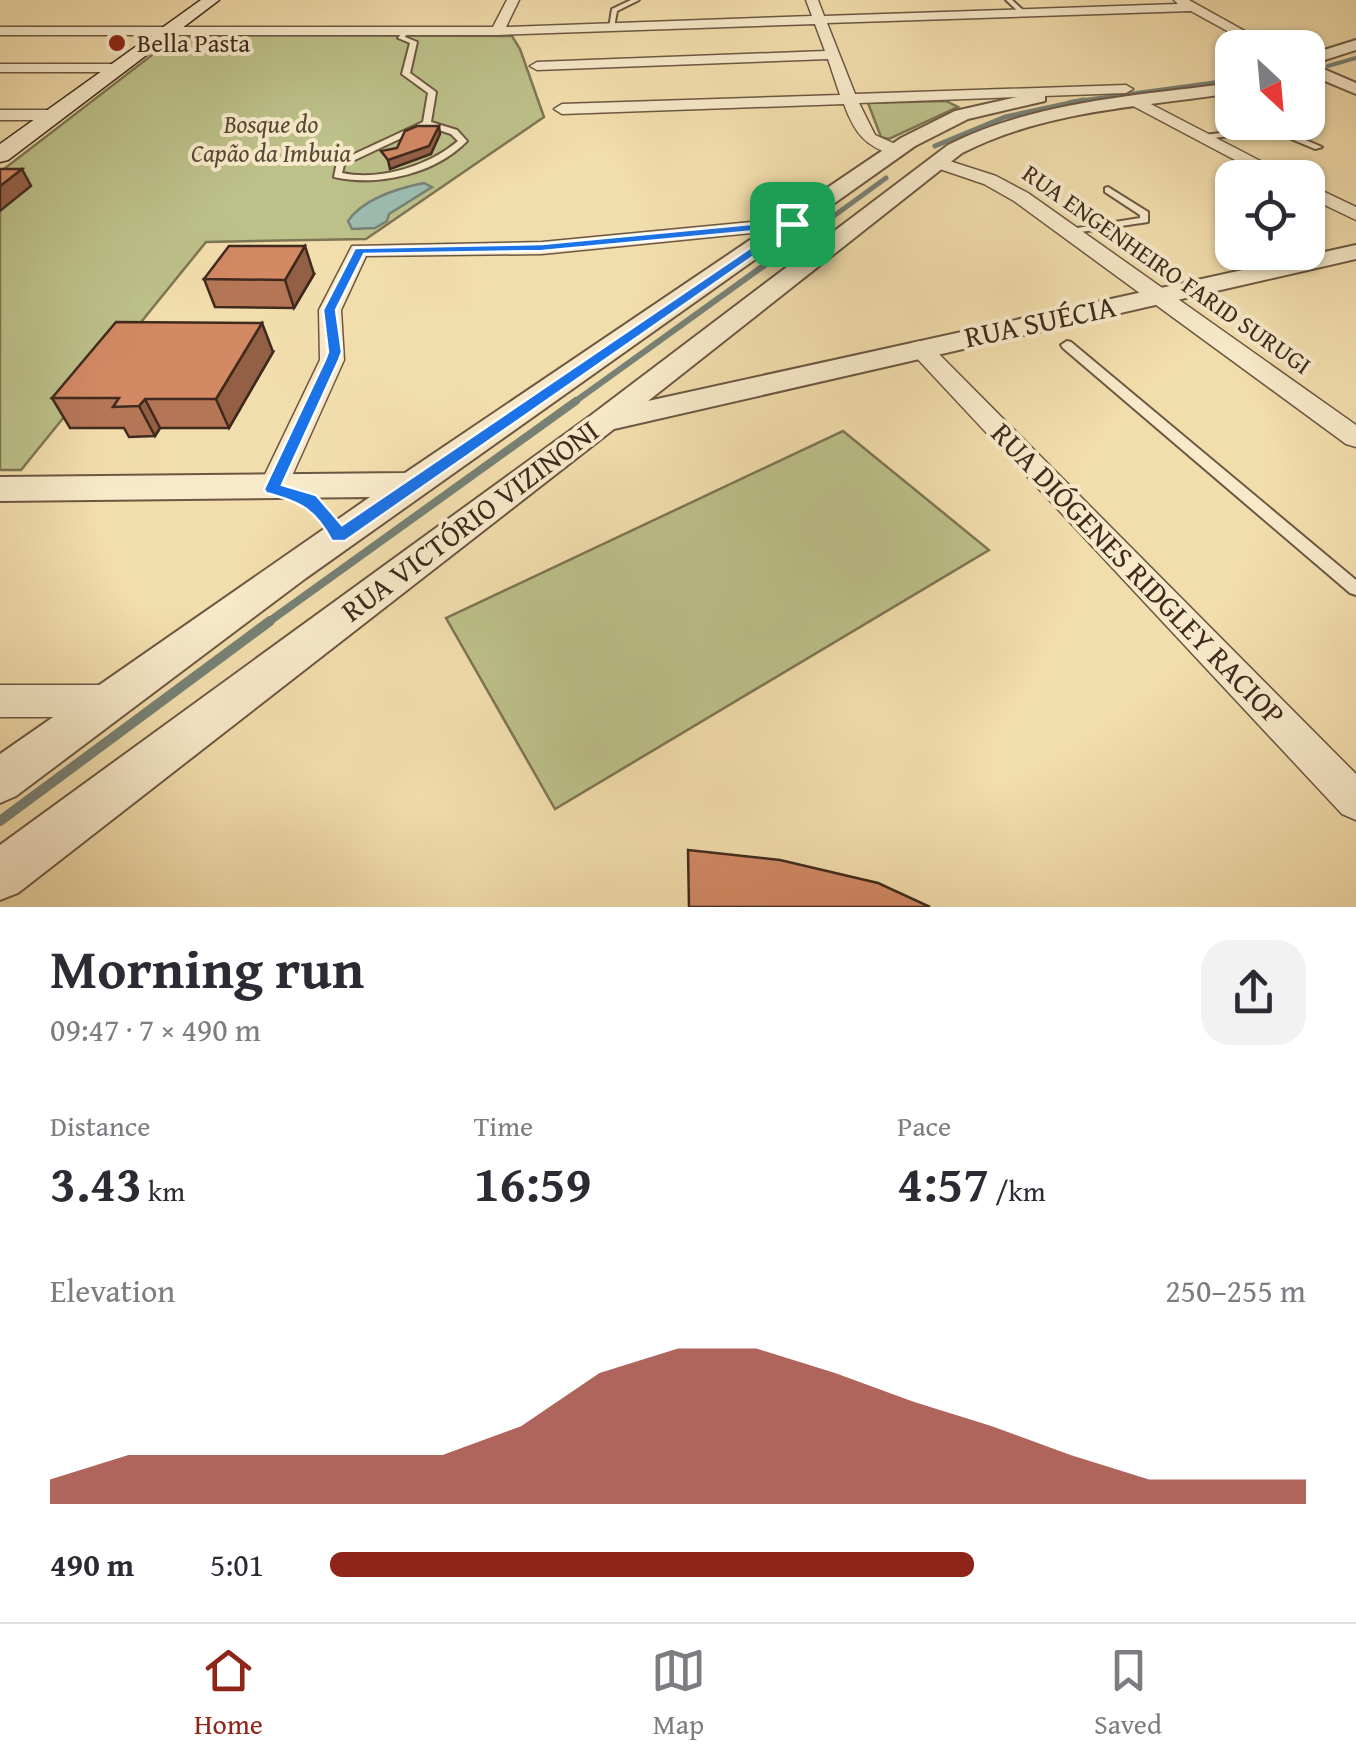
<!DOCTYPE html>
<meta charset="utf-8">
<style>
:root{--surface:#fff;--page:#f2f2f3;--text:#2b2b33;--muted:#7c7c81;--line:#e1e1e2;--accent:#8f2418}
body{margin:0;font-family:"Gentium Book Plus",serif;background:var(--page);color:var(--text);height:100vh;display:flex;flex-direction:column;font-size:38px;white-space:nowrap}
*{box-sizing:border-box;margin:0}
p{font-size:32px;color:var(--muted)}
.icon{flex:none;width:55px;height:55px;fill:none;stroke:currentColor;stroke-width:2;stroke-linecap:round;stroke-linejoin:round}
.map{position:relative;height:907px;overflow:hidden}
.panel{display:flex;flex-direction:column;background:var(--surface);flex:1}
.panel>*{flex:none}
.needle{width:65px;rotate:154deg}
.tools{position:absolute;left:1215px;top:30px;display:grid;gap:20px}
.tools a{display:grid;place-items:center;width:110px;height:110px;border-radius:20px;background:var(--surface);box-shadow:0 2px 8px #0004;font-size:50px}
.pin{position:absolute;display:grid;place-items:center;width:85px;height:85px;color:#fff;margin:-42px;border-radius:20px;box-shadow:0 5px 15px #0006}
.round{display:grid;place-items:center;flex:none;width:105px;height:105px;border-radius:30px;background:var(--page)}
.headline{display:flex;align-items:center;justify-content:space-between;height:170px;padding:0 50px}
h1{font-size:55px;font-weight:800;line-height:75px}
.stats{display:grid;grid-template-columns:repeat(3,1fr);gap:15px;height:170px;padding:10px 50px}
.stats div{display:grid;align-content:center}
.stats b{font-size:50px;font-weight:800}
.stats small{font-size:28px;font-weight:400}
.stats p{font-size:28px}
.chart{height:280px;padding:20px 50px}
.chart p{display:flex;justify-content:space-between}
.chart svg{width:100%;height:180px;margin-top:10px;fill:var(--accent);opacity:.7}
ul{padding:0 50px;list-style:none;font-size:32px}
li{display:grid;grid-template-columns:160px 120px 1fr;align-items:center;height:75px}
li i{height:25px;border-radius:12px;background:var(--accent)}
.tabs{display:flex;justify-content:space-around;align-items:center;height:140px;border-top:2px solid var(--line);background:var(--surface);font-size:28px;color:var(--muted)}
.tabs a{display:grid;justify-items:center;gap:5px}
.tabs .on{color:var(--accent)}
.map>svg:first-child{display:block}
.green{fill:#bcc089;stroke:#7e7554;stroke-width:2.5}
.water{fill:#9cbbaf;stroke:#778175;stroke-width:2.5}
.lines{fill:none;stroke-linecap:round;stroke-linejoin:round}
.stream-far4{stroke:#778175;stroke-width:4}
.stream-far3{stroke:#778175;stroke-width:5}
.stream-far2{stroke:#778175;stroke-width:6}
.stream-far1{stroke:#778175;stroke-width:8}
.stream{stroke:#778175;stroke-width:10}
.service-casing{stroke:#6c5742;stroke-width:4}
.minor-casing{stroke:#6c5742;stroke-width:3}
.tertiary-casing{stroke:#6c5742;stroke-width:4}
.secondary-casing{stroke:#402a1e;stroke-width:3}
.service{fill:#f7e9c9;fill-rule:evenodd}
.minor{fill:#f7e9c9;fill-rule:evenodd}
.tertiary{fill:#f7e9c9;fill-rule:evenodd}
.secondary{fill:#f7e9c9;fill-rule:evenodd}
.wall{fill:#b57656;stroke:#402a1e;stroke-width:2.5}
.shaded-wall{fill:#936046;stroke:#402a1e;stroke-width:2.5}
.building{fill:#d28964;stroke:#402a1e;stroke-width:2.5}
.route{fill:#1a73e8;stroke:#fff;stroke-width:2.5;fill-rule:evenodd}
.poi-dot{fill:#8f2418;stroke:#f7e9c9;stroke-width:4}
.labels{text-anchor:middle;stroke-width:8;stroke-linejoin:round;paint-order:stroke}
.far-poi-label{font-size:25px;fill:#402a1e;stroke:#f7e9c9;text-anchor:start}
.far-park-label{font-size:25px;font-style:italic;fill:#594833;stroke:#f7e9c9}
.far-street-label{font-size:25px;fill:#402a1e;stroke:#f7e9c9}
.street-label{font-size:30px;fill:#402a1e;stroke:#f7e9c9}
</style>
<div class="map">
<svg width="1356" height="907" viewBox="0 0 1356 907">
<rect width="100%" height="100%" fill="#f2ddac"/>
<filter id="stains"><feTurbulence type="fractalNoise" baseFrequency=".002" numOctaves="4"/><feColorMatrix values="0 0 0 0 .2 0 0 0 0 .09 0 0 0 0 .02 0 0 0 .5 -.17"/></filter>
<radialGradient id="worn" r=".72"><stop offset=".6" stop-color="#630" stop-opacity="0"/><stop offset="1" stop-color="#630" stop-opacity=".3"/></radialGradient>
<path class="green" d="M242 35 512 36 520 49 544 117 366 239 206 242 21 470H0V172L161 48 186 37Z
M946 101 958 107 889 139 881 137 868 103Z
M843 431 989 550 555 809 446 618Z"/>
<path class="water" d="M424 183 432 187 389 214 387 221 375 228 352 229 348 221C363 199 399 188 424 183Z"/>
<g class="lines">
<path class="stream-far4" d="M1328 66 1356 58
M1070 102 1232 80"/>
<path class="stream-far3" d="M935 146 1005 117 1084 100
M809 234 886 178"/>
<path class="stream-far2" d="M573 403 812 231"/>
<path class="stream-far1" d="M267 623 576 401"/>
<path class="stream" d="M0 821 270 621"/>
<defs>
<path id="service" d="M631 0H639L617 11 614 27 609 28 612 9Z
M1006 0H1012L1025 12V14H1021Z
M405 29 408 31 405 37 417 42 410 73 436 92 431 122 457 130 467 141C435 174 378 187 334 177L337 162 423 122 428 93 402 74 410 43 398 38ZM427 126 451 134 458 141C429 166 380 181 342 173L344 165Z
M1273 126 1322 147 1315 149 1272 131 1205 139 1201 137 1205 135Z
M1108 187 1148 212V222L1067 234V230L1071 229 1140 218V215L1105 192V188Z
M1067 341 1071 342 1356 580V595L1350 593 1063 348 1061 345Z"/>
<path id="minor" d="M507 0H519L506 27 812 16 806 0H818L824 16 1178 4 1174 0H1189L1275 48H1258L1191 11 827 23 855 94 1126 85 1133 89 1126 93 859 103 875 135 902 147 905 151 896 156C865 146 855 134 844 104L562 114 554 109 562 104 840 95 828 59 537 70 530 66 537 62 825 51 815 24 497 35H0V27H493Z
M0 64H118L125 68 118 72H0Z
M1133 100H1143L1293 178H1269L1133 106Z
M0 110H55L63 115 55 120H0Z
M937 157 996 176 1028 193 1356 425V447L1346 444 1014 201 984 184 931 166 928 162Z
M1308 184 1356 207V220L1308 197Z
M793 218 803 224 800 228 542 254 366 256 341 310 344 360 286 489 282 496H262L258 489 320 360 319 310 352 246 542 242Z
M920 341 928 343 1356 774V820L1342 814 912 353 908 348 912 343Z
M0 685H108L121 690 126 701 121 712 108 717H0Z"/>
<path id="tertiary" d="M1356 40V50L1312 64 1356 83V94L1308 74V55Z
M1232 83V93C1141 107 1046 110 962 153L648 401 1356 245V259L614 429 18 893 0 900V845L590 416 948 145C1036 101 1136 96 1232 83Z
M1039 92 1045 93V101L968 119 915 146 306 578 16 796 0 803V754L370 497 0 501V477L405 473 901 138 955 111Z"/>
<path id="secondary" d="M201 0H219L8 160 0 162V144Z"/>
</defs>
<use href="#service" class="service-casing"/>
<use href="#minor" class="minor-casing"/>
<use href="#tertiary" class="tertiary-casing"/>
<use href="#secondary" class="secondary-casing"/>
<use href="#service" class="service"/>
<use href="#minor" class="minor"/>
<use href="#tertiary" class="tertiary"/>
<use href="#secondary" class="secondary"/>
</g>
<path class="wall" d="M314 274 294 308 215 307 204 279Z
M273 352 229 428H160L155 436 129 437 124 428H70L52 398Z"/>
<path class="shaded-wall" d="M439 126 440 134 431 154 390 169 388 160Z
M22 169 31 186 0 211V186Z
M305 246 314 274 294 308 285 280Z
M262 323 273 352 229 428 216 399Z
M145 399 160 428 155 436 139 406Z"/>
<path class="building" d="M417 126H439L429 146 388 160 381 151 397 148 405 131Z
M0 169H22L0 186Z
M229 246H305L285 280 204 279Z
M116 322 262 323 216 399H145L139 406 113 407 119 398H52Z
M688 850 780 860 878 883 930 907H689Z"/>
<path class="route" d="M792 220 797 226 345 541H332C315 509 300 502 266 493L264 489 325 360 328 352 323 310 355 248 542 244ZM778 229 342 525 316 495 282 485 339 360 342 352 336 310 364 254 542 251Z"/>
<circle class="poi-dot" cx="117" cy="43" r="10"/>
<g class="labels">
<g class="far-poi-label">
<text x="137" y="52">Bella Pasta</text>
</g>
<g class="far-park-label">
<text x="271" y="133">Bosque do<tspan x="271" dy="29">Capão da Imbuia</tspan></text>
</g>
<g class="far-street-label">
<text transform="translate(1167 269) rotate(35)" y="9">RUA ENGENHEIRO FARID SURUGI</text>
</g>
<g class="street-label">
<text transform="translate(1040 322) rotate(-12)" y="10">RUA SUÉCIA</text>
<text transform="translate(470 521) rotate(-37)" y="10">RUA VICTÓRIO VIZINONI</text>
<text transform="translate(1138 574) rotate(46)" y="10">RUA DIÓGENES RIDGLEY RACIOP</text>
</g>
</g>
<rect width="100%" height="100%" filter="url(#stains)"/>
<rect width="100%" height="100%" fill="url(#worn)"/>
</svg>
<div class="tools">
<a><svg class="needle" viewBox="-14 -14 28 28"><path d="M0-13l5 13h-10z" fill="#e53935"/><path d="M0 13l5-13h-10z" fill="#7c7c81"/></svg></a>
<a><svg class="icon" aria-label="locate" viewBox="0 0 24 24"><circle cx="12" cy="12" r="6"/><path d="M12 2v4M12 18v4M2 12h4M18 12h4"/></svg></a>
</div>
<div class="pin" style="left:792px;top:224px;background:#1e9e55"><svg class="icon" aria-label="arrive" viewBox="0 0 24 24"><path d="M6 21V4h12l-3 4 3 4H6"/></svg></div>
</div>
<section class="panel">
<div class="headline"><div><h1>Morning run</h1><p>09:47 · 7 × 490 m</p></div><a class="round"><svg class="icon" aria-label="share" viewBox="0 0 24 24"><path d="M12 15V3M7 8l5-5 5 5M5 13v7h14v-7"/></svg></a></div>
<div class="stats">
<div><p>Distance</p><b>3.43<small> km</small></b></div>
<div><p>Time</p><b>16:59</b></div>
<div><p>Pace</p><b>4:57<small> /km</small></b></div>
</div>
<div class="chart"><p><span>Elevation</span>250–255 m</p>
<svg viewBox="0 0 160 44" preserveAspectRatio="none"><path d="M0 44V38L10 32L20 32L30 32L40 32L50 32L60 25L70 12L80 6L90 6L100 12L110 19L120 25L130 32L140 38L150 38L160 38V44z"/></svg>
</div>
<ul>
<li><b>490 m</b>5:01<i style="width:66%"></i></li>
</ul>
</section>
<nav class="tabs">
<a class="on"><svg class="icon" aria-label="home" viewBox="0 0 24 24"><path d="M3 11l9-7 9 7M6 9v11h12V9"/></svg>Home</a>
<a><svg class="icon" aria-label="map" viewBox="0 0 24 24"><path d="M3 6l6-2 6 2 6-2v14l-6 2-6-2-6 2zM9 4v14M15 6v14"/></svg>Map</a>
<a><svg class="icon" aria-label="saved" viewBox="0 0 24 24"><path d="M7 4h10v16l-5-4-5 4z"/></svg>Saved</a>
</nav>
